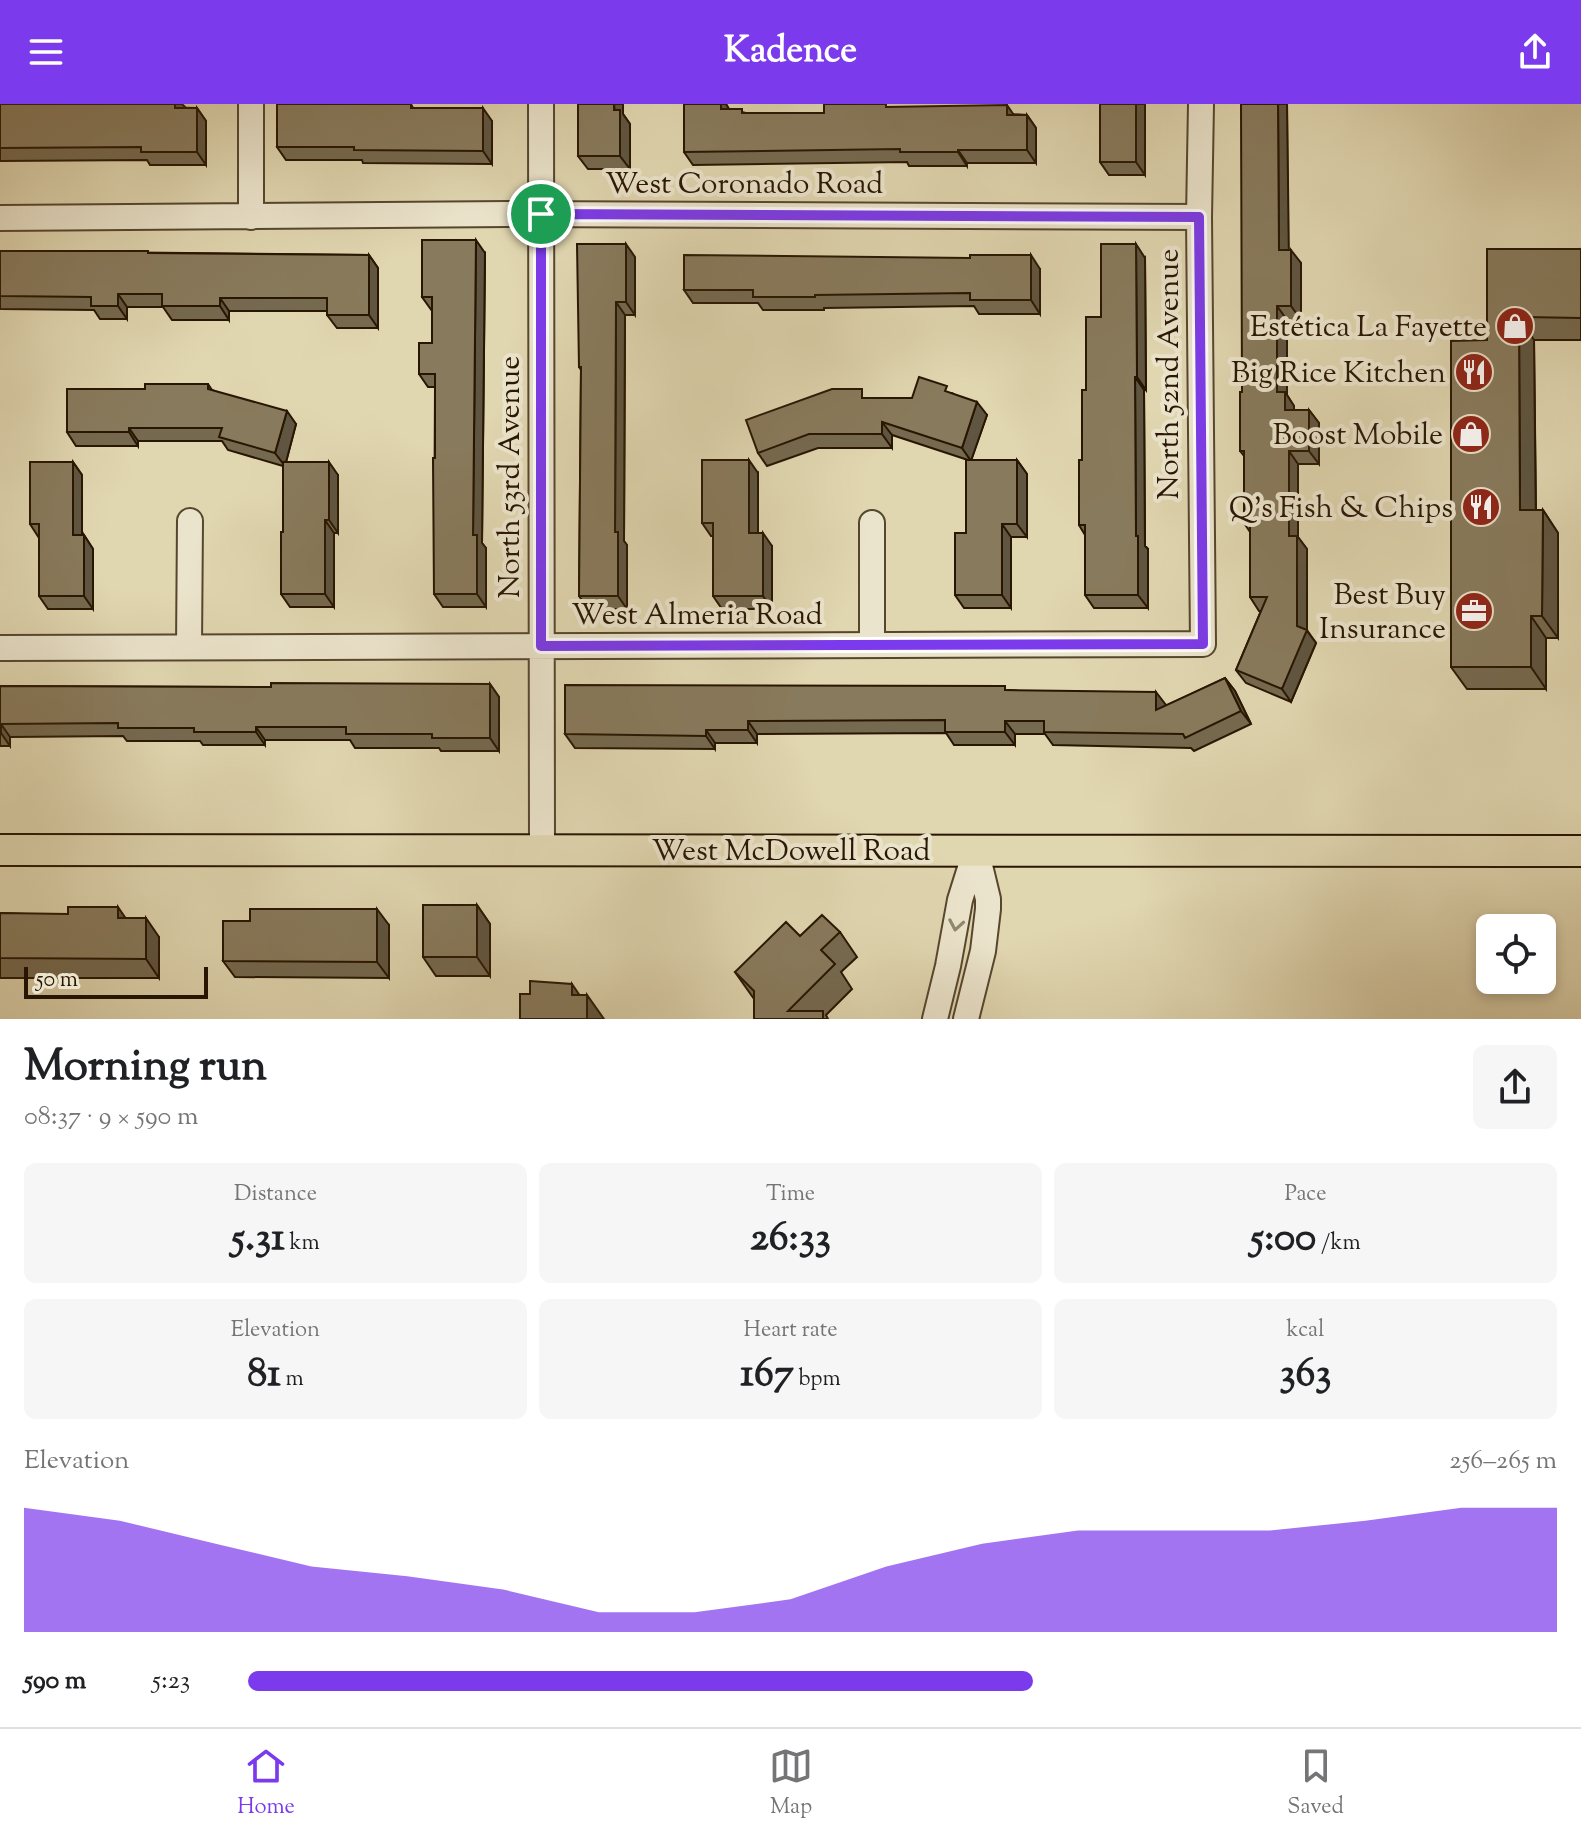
<!DOCTYPE html>
<meta charset="utf-8">
<style>
:root{--surface:#fff;--page:#f6f6f6;--text:#202124;--muted:#757577;--line:#e0e0e0;--accent:#7c3aed}
body{margin:0;font-family:"Sorts Mill Goudy",serif;background:var(--page);color:var(--text);height:100vh;display:flex;flex-direction:column;font-size:30px;white-space:nowrap}
*{box-sizing:border-box;margin:0}
p{font-size:26px;color:var(--muted)}
.icon{flex:none;width:44px;height:44px;fill:none;stroke:currentColor;stroke-width:2;stroke-linecap:round;stroke-linejoin:round}
.map{position:relative;height:915px;overflow:hidden}
.drawer{display:flex;flex-direction:column;background:var(--surface);flex:1}
.drawer>*{flex:none}
.controls{position:absolute;left:1476px;top:810px;display:grid;gap:16px}
.controls a{display:grid;place-items:center;width:80px;height:80px;border-radius:12px;background:var(--surface);box-shadow:0 4px 12px #0003;font-size:40px}
.scale{position:absolute;left:24px;bottom:20px;width:184px;box-sizing:border-box;padding-left:8px;border:4px solid #281602;border-top:0;font-size:22px;line-height:28px;white-space:nowrap;color:#281602;-webkit-text-stroke:6px #ebe4cc;paint-order:stroke}
.pin{position:absolute;display:grid;place-items:center;width:68px;height:68px;color:#fff;margin:-34px;border:4px solid #fff;border-radius:50%;box-shadow:0 2px 8px #0007}
.round{display:grid;place-items:center;flex:none;width:84px;height:84px;border-radius:12px;background:var(--page)}
.overview{display:flex;align-items:center;justify-content:space-between;height:136px;padding:0 24px}
h1{font-size:44px;font-weight:800;line-height:60px}
.stats{display:grid;grid-template-columns:repeat(3,1fr);gap:12px;height:136px;padding:8px 24px}
.stats div{display:grid;align-content:center;border-radius:12px;background:var(--page);text-align:center}
.stats b{font-size:40px;font-weight:800}
.stats small{font-size:22px;font-weight:400}
.stats p{font-size:22px}
.chart{height:224px;padding:16px 24px}
.chart p{display:flex;justify-content:space-between}
.chart svg{width:100%;height:144px;margin-top:8px;fill:var(--accent);opacity:.7}
ul{padding:0 24px;list-style:none;font-size:26px}
li{display:grid;grid-template-columns:128px 96px 1fr;align-items:center;height:60px}
li i{height:20px;border-radius:10px;background:var(--accent)}
header{display:flex;justify-content:space-between;align-items:center;height:104px;padding:0 24px;background:var(--accent);color:#fff;font-size:36px;font-weight:800}
.tab-bar{display:flex;justify-content:space-around;align-items:center;height:112px;border-top:2px solid var(--line);background:var(--surface);font-size:22px;color:var(--muted)}
.tab-bar a{display:grid;justify-items:center;gap:4px}
.tab-bar .current{color:var(--accent)}
.map>svg:first-child{display:block}
.lines{fill:none;stroke-linecap:round;stroke-linejoin:round}
.minor-casing{stroke:#56462e;stroke-width:28}
.major-casing{stroke:#281602;stroke-width:34}
.minor{stroke:#ebe4cc;stroke-width:24}
.major{stroke:#e0d6b0;stroke-width:30}
.wall{fill:#75694f;stroke:#281602;stroke-width:2}
.shaded-wall{fill:#5f5540;stroke:#281602;stroke-width:2}
.building{fill:#887a5c;stroke:#281602;stroke-width:2}
.oneway{stroke:#938771}
.route-casing{stroke:#fff;stroke-width:16}
.route{stroke:#7c3aed;stroke-width:10}
.labels{text-anchor:middle;stroke-width:8;stroke-linejoin:round;paint-order:stroke}
.street-label{font-size:30px;fill:#281602;stroke:#ebe4cc}
.poi-label{font-size:30px;fill:#281602;stroke:#ebe4cc;text-anchor:end}
</style>
<header><svg class="icon" aria-label="menu" viewBox="0 0 24 24"><path d="M4 6h16M4 12h16M4 18h16"/></svg>Kadence<svg class="icon" aria-label="share" viewBox="0 0 24 24"><path d="M12 15V3M7 8l5-5 5 5M5 13v7h14v-7"/></svg></header>
<div class="map">
<svg width="1581" height="915" viewBox="0 0 1581 915">
<rect width="100%" height="100%" fill="#e0d6b0"/>
<filter id="stains"><feTurbulence type="fractalNoise" baseFrequency=".0025" numOctaves="4"/><feColorMatrix values="0 0 0 0 .2 0 0 0 0 .09 0 0 0 0 .02 0 0 0 .5 -.17"/></filter>
<radialGradient id="worn" r=".72"><stop offset=".6" stop-color="#630" stop-opacity="0"/><stop offset="1" stop-color="#630" stop-opacity=".3"/></radialGradient>
<g class="lines">
<defs>
<path id="minor" d="M251 0V113
M541 0 542 746
M0 114 509 110 1199 113
M872 419V541
M189 543 190 417
M0 544 1203 540 1199 113 1201 0
M935 915 948 862 960 796 976 745
M966 915 983 847 988 805V795L976 745"/>
<path id="major" d="M0 746 1581 747"/>
</defs>
<use href="#minor" class="minor-casing"/>
<use href="#major" class="major-casing"/>
<use href="#minor" class="minor"/>
<use href="#major" class="major"/>
</g>
<path class="wall" d="M0 0 197 4 206 17V61H150L147 56 0 57Z
M411 0 413 4 492 17V60L363 59 362 56H286L277 43Z
M623 0V10L630 20V65H588L578 52Z
M726 0 729 5 746 9H824L890 3 1027 11 1036 24V59H967V62H909L907 58 693 61 684 48Z
M1145 0V71H1109L1100 58Z
M1287 0 1288 146 1301 159V216H1287V291L1294 302V306H1309L1319 319V360H1298V433L1307 445V526L1316 539 1291 598 1246 579 1236 566 1261 507H1259L1250 493V428L1244 419V352L1240 347 1242 288V127Z
M1581 145V236H1534L1536 406H1543L1558 429V534H1546V585H1467L1451 563 1487 236Z
M0 147 369 151 378 164V224H337L327 211V207H229V216H172L163 203H127V215H100L94 206 0 205Z
M485 149 482 439 486 444V503H443L434 490 435 283H428L419 270 432 239V207L422 193Z
M635 153V211H625L624 437 627 441V505H588L579 492 581 266 579 263Z
M1145 154 1146 286H1144L1145 442 1148 445V504H1094L1085 491V431L1079 421 1086 286 1101 213Z
M1040 165V210H979L974 202 824 204V206H763L758 199H693L684 186Z
M208 280 212 286 296 320 286 358 338 371V429H334V503H290L281 490 283 428V362L228 346 222 337H138V342H76L67 328 145 285Z
M952 289 987 311 971 356H1017L1027 370V433H1011V504H964L955 491 966 429 968 356 892 331V344H818L767 362 758 349 868 294H912Z
M73 358 82 371V431H84L93 445V505H48L39 492V434L30 420Z
M758 369V429L772 442V505H722L713 492V432H711L702 419Z
M1225 574 1235 587 1251 620 1194 647 1191 644 1053 641 1045 630H1015V641H954L946 629 757 630V639H715V645L575 644 565 630 1009 586 1166 601V602Z
M490 580 499 593V647H441L439 644H355L350 636H265V641H203L200 637H127L123 632 10 633V642H0V582L271 583Z
M477 801 490 820V872H436L423 853Z
M0 809 126 814 159 833V874H0Z
M389 821V874L235 873 223 857Z
M840 828 857 853 841 868 852 885 826 911 828 915H754V895L735 868 800 832Z"/>
<path class="shaded-wall" d="M175 0H182L185 3V17L175 4Z
M614 0H623V10L630 20V65L620 52Z
M721 0H726L730 7 721 5Z
M1136 0H1145V71L1136 58Z
M1278 0H1287L1289 159 1279 146Z
M1007 1 1016 14 1007 11Z
M197 4 206 17V61L197 48Z
M483 4 492 17V60L483 47Z
M1027 11 1036 24V59L1027 46Z
M958 46 967 59V62L958 48Z
M476 136 485 149 482 439 486 444V503L477 490 473 431Z
M626 140 635 153V211L626 198Z
M1136 140 1145 154 1146 286 1137 273Z
M1291 146 1301 159V216L1291 202Z
M369 151 378 164V224L369 211Z
M1031 151 1040 165V210L1031 196Z
M118 190 127 203V215L118 202Z
M220 194 229 207V216L220 202Z
M616 198 625 211 624 437 627 441V505L618 492 615 428Z
M1277 202 1287 216V291L1294 302V319L1285 306 1277 288Z
M1519 213 1534 236 1536 429 1520 406Z
M1135 273 1144 286 1145 442 1148 445V504L1138 491 1136 432Z
M977 298 987 311 971 357 962 344Z
M1309 306 1319 319V360L1309 347Z
M287 307 296 320 285 362 275 349Z
M882 318 892 331V344L882 330Z
M129 324 138 337V342L129 328Z
M1289 347 1298 360V433L1307 445V527L1316 539 1291 598 1282 585 1289 432Z
M749 356 758 369V442L749 429Z
M1017 356 1027 370V433L1017 420Z
M73 358 82 371V445L73 431Z
M329 358 338 371V429L329 416Z
M1543 406 1558 429V534L1542 512Z
M325 416 334 429V503L325 490Z
M1002 420 1011 433V504L1002 491Z
M763 429 772 442V505L763 492Z
M84 431 93 445V505L84 492Z
M1531 512 1546 534V585L1531 563Z
M1225 574 1235 587 1251 620 1241 607Z
M490 580 499 593V647L490 634Z
M1156 588 1166 601V620L1156 606Z
M748 617 757 630V639L748 626Z
M1005 617 1015 630V641L1005 628Z
M1 620 10 633V642L1 629Z
M256 623 265 636V641L256 628Z
M706 626 715 639V645L706 632Z
M477 801 490 820V872L477 853Z
M118 803 131 822 118 814Z
M377 805 389 821V874L377 858Z
M146 814 159 833V874L146 855Z
M572 880 587 902V891L604 915H587L572 891Z"/>
<path class="building" d="M0 0H175V4H197V48H141V43L0 44Z
M277 0H411V4H483V47L354 46V43H277Z
M578 0H614V6H620V52H578Z
M684 0H721V5H742V9H824V0H886V3L1007 1V11H1027V46H958V48H900V45L684 48Z
M1100 0H1136V58H1100Z
M1241 0H1278L1279 146H1291V202H1277V288H1285V306H1309V347H1289V432H1297V522L1307 526 1282 585 1236 566 1267 493H1250V419H1244V347H1240V288H1242Z
M422 136H476L473 431H477V490H434L433 354H435V270H419V239H432V193H422Z
M577 140H626V198H616L615 428H618V492H579L581 263H579Z
M1101 140H1136L1137 273H1135L1136 432H1138V491H1085V421H1079V356H1082V286H1086V213H1101Z
M1487 145H1581V214L1519 213 1520 406H1543L1542 512H1531V563H1451V237L1487 236Z
M0 147H148V149L369 151V211H327V194H220V202H162V190H118V202H91V193L0 192Z
M684 151 970 154V151H1031V196H970V189L815 191V193H753V186H684Z
M919 273 947 282 945 287 977 298 962 344 882 318V330H809L758 349 746 316 832 285H862V294H912Z
M145 280H208V285L287 307 275 349 219 333 222 324H129V328H67V285H145Z
M702 356H749V429H763V492H713V419H702Z
M966 356H1017V420H1002V491H955V429H966Z
M30 358H73V431H84V492H39V420H30Z
M283 358H329V416H325V490H281V428H283Z
M1225 574 1241 607 1185 634 1183 630 1044 628V617H1005V628H945V616L748 617V626H706V632L565 630V581L1005 582V586L1156 588V606Z
M271 579 490 580V634H432V630H346V623H256V628H194V624H118V619L1 620V629H0V582L271 583Z
M423 801H477V853H423Z
M68 803H118V814H146V855L0 854V809L68 810Z
M250 805H377V858L223 857V817H250Z
M822 811 840 828 821 846 835 860 788 907H823V915H754V887L735 868 786 818 800 832Z
M530 877 572 880V891H587V915H520V890H530Z"/>
<defs><path id="oneway-chevron" d="M-2-3.5L2.5 0L-2 3.5" fill="none" stroke-width="1.6" stroke-linecap="round" stroke-linejoin="round" transform="scale(2)"/></defs>
<use class="oneway" href="#oneway-chevron" transform="translate(956 821) rotate(100)"/>
<g class="lines">
<defs>
<path id="route" d="M541 110 1199 113 1203 540 541 542Z"/>
</defs>
<use href="#route" class="route-casing"/>
<use href="#route" class="route"/>
</g>
<defs>
<symbol id="shop-disc" viewBox="-11 -11 22 22"><circle r="9.5" fill="#8f2418" stroke="#ebe4cc"/><path d="M-5-2.5h2.3a2.7 3.5 0 0 1 5.4 0H5L5.5 6h-11ZM-1.5-2.5h3a1.5 2.3 0 0 0-3 0Z" fill="#fff"/></symbol>
<symbol id="restaurant-disc" viewBox="-11 -11 22 22"><circle r="9.5" fill="#8f2418" stroke="#ebe4cc"/><path d="M-5-6h1v4h1v-4h1v4h1v-4h1v5L-1.5 .5V6h-2V.5L-5-1ZM5-6V6H3V1.5H1.5Q1.5-4 5-6Z" fill="#fff"/></symbol>
<symbol id="office-disc" viewBox="-11 -11 22 22"><circle r="9.5" fill="#8f2418" stroke="#ebe4cc"/><path d="M-6-3h4V-5.5h4V-3h4V5H-6ZM-1-4.5V-3h2v-1.5ZM-6 0V1H6V0Z" fill="#fff"/></symbol>
</defs>
<g fill-rule="evenodd">
<use href="#shop-disc" x="1493" y="200" width="44" height="44"/>
<use href="#restaurant-disc" x="1452" y="246" width="44" height="44"/>
<use href="#shop-disc" x="1449" y="308" width="44" height="44"/>
<use href="#restaurant-disc" x="1459" y="381" width="44" height="44"/>
<use href="#office-disc" x="1452" y="485" width="44" height="44"/>
</g>
<g class="labels">
<g class="street-label">
<text x="744" y="89">West Coronado Road</text>
<text transform="translate(1168 270) rotate(-90)" y="10">North 52nd Avenue</text>
<text transform="translate(509 373) rotate(-90)" y="10">North 53rd Avenue</text>
<text x="697" y="520">West Almeria Road</text>
<text x="791" y="756">West McDowell Road</text>
</g>
<g class="poi-label">
<text x="1487" y="232">Estética La Fayette</text>
<text x="1446" y="278">Big Rice Kitchen</text>
<text x="1443" y="340">Boost Mobile</text>
<text x="1453" y="413">Q's Fish &amp; Chips</text>
<text x="1446" y="500">Best Buy<tspan x="1446" dy="34">Insurance</tspan></text>
</g>
</g>
<rect width="100%" height="100%" filter="url(#stains)"/>
<rect width="100%" height="100%" fill="url(#worn)"/>
</svg>
<div class="controls">
<a><svg class="icon" aria-label="locate" viewBox="0 0 24 24"><circle cx="12" cy="12" r="6"/><path d="M12 2v4M12 18v4M2 12h4M18 12h4"/></svg></a>
</div>
<div class="scale">50 m</div>
<div class="pin" style="left:541px;top:110px;background:#1e9e55"><svg class="icon" aria-label="arrive" viewBox="0 0 24 24"><path d="M6 21V4h12l-3 4 3 4H6"/></svg></div>
</div>
<section class="drawer">
<div class="overview"><div><h1>Morning run</h1><p>08:37 · 9 × 590 m</p></div><a class="round"><svg class="icon" aria-label="share" viewBox="0 0 24 24"><path d="M12 15V3M7 8l5-5 5 5M5 13v7h14v-7"/></svg></a></div>
<div class="stats">
<div><p>Distance</p><b>5.31<small> km</small></b></div>
<div><p>Time</p><b>26:33</b></div>
<div><p>Pace</p><b>5:00<small> /km</small></b></div>
</div>
<div class="stats">
<div><p>Elevation</p><b>81<small> m</small></b></div>
<div><p>Heart rate</p><b>167<small> bpm</small></b></div>
<div><p>kcal</p><b>363</b></div>
</div>
<div class="chart"><p><span>Elevation</span>256–265 m</p>
<svg viewBox="0 0 160 44" preserveAspectRatio="none"><path d="M0 44V6L10 10L20 17L30 24L40 27L50 31L60 38L70 38L80 34L90 24L100 17L110 13L120 13L130 13L140 10L150 6L160 6V44z"/></svg>
</div>
<ul>
<li><b>590 m</b>5:23<i style="width:60%"></i></li>
</ul>
</section>
<nav class="tab-bar">
<a class="current"><svg class="icon" aria-label="home" viewBox="0 0 24 24"><path d="M3 11l9-7 9 7M6 9v11h12V9"/></svg>Home</a>
<a><svg class="icon" aria-label="map" viewBox="0 0 24 24"><path d="M3 6l6-2 6 2 6-2v14l-6 2-6-2-6 2zM9 4v14M15 6v14"/></svg>Map</a>
<a><svg class="icon" aria-label="saved" viewBox="0 0 24 24"><path d="M7 4h10v16l-5-4-5 4z"/></svg>Saved</a>
</nav>
